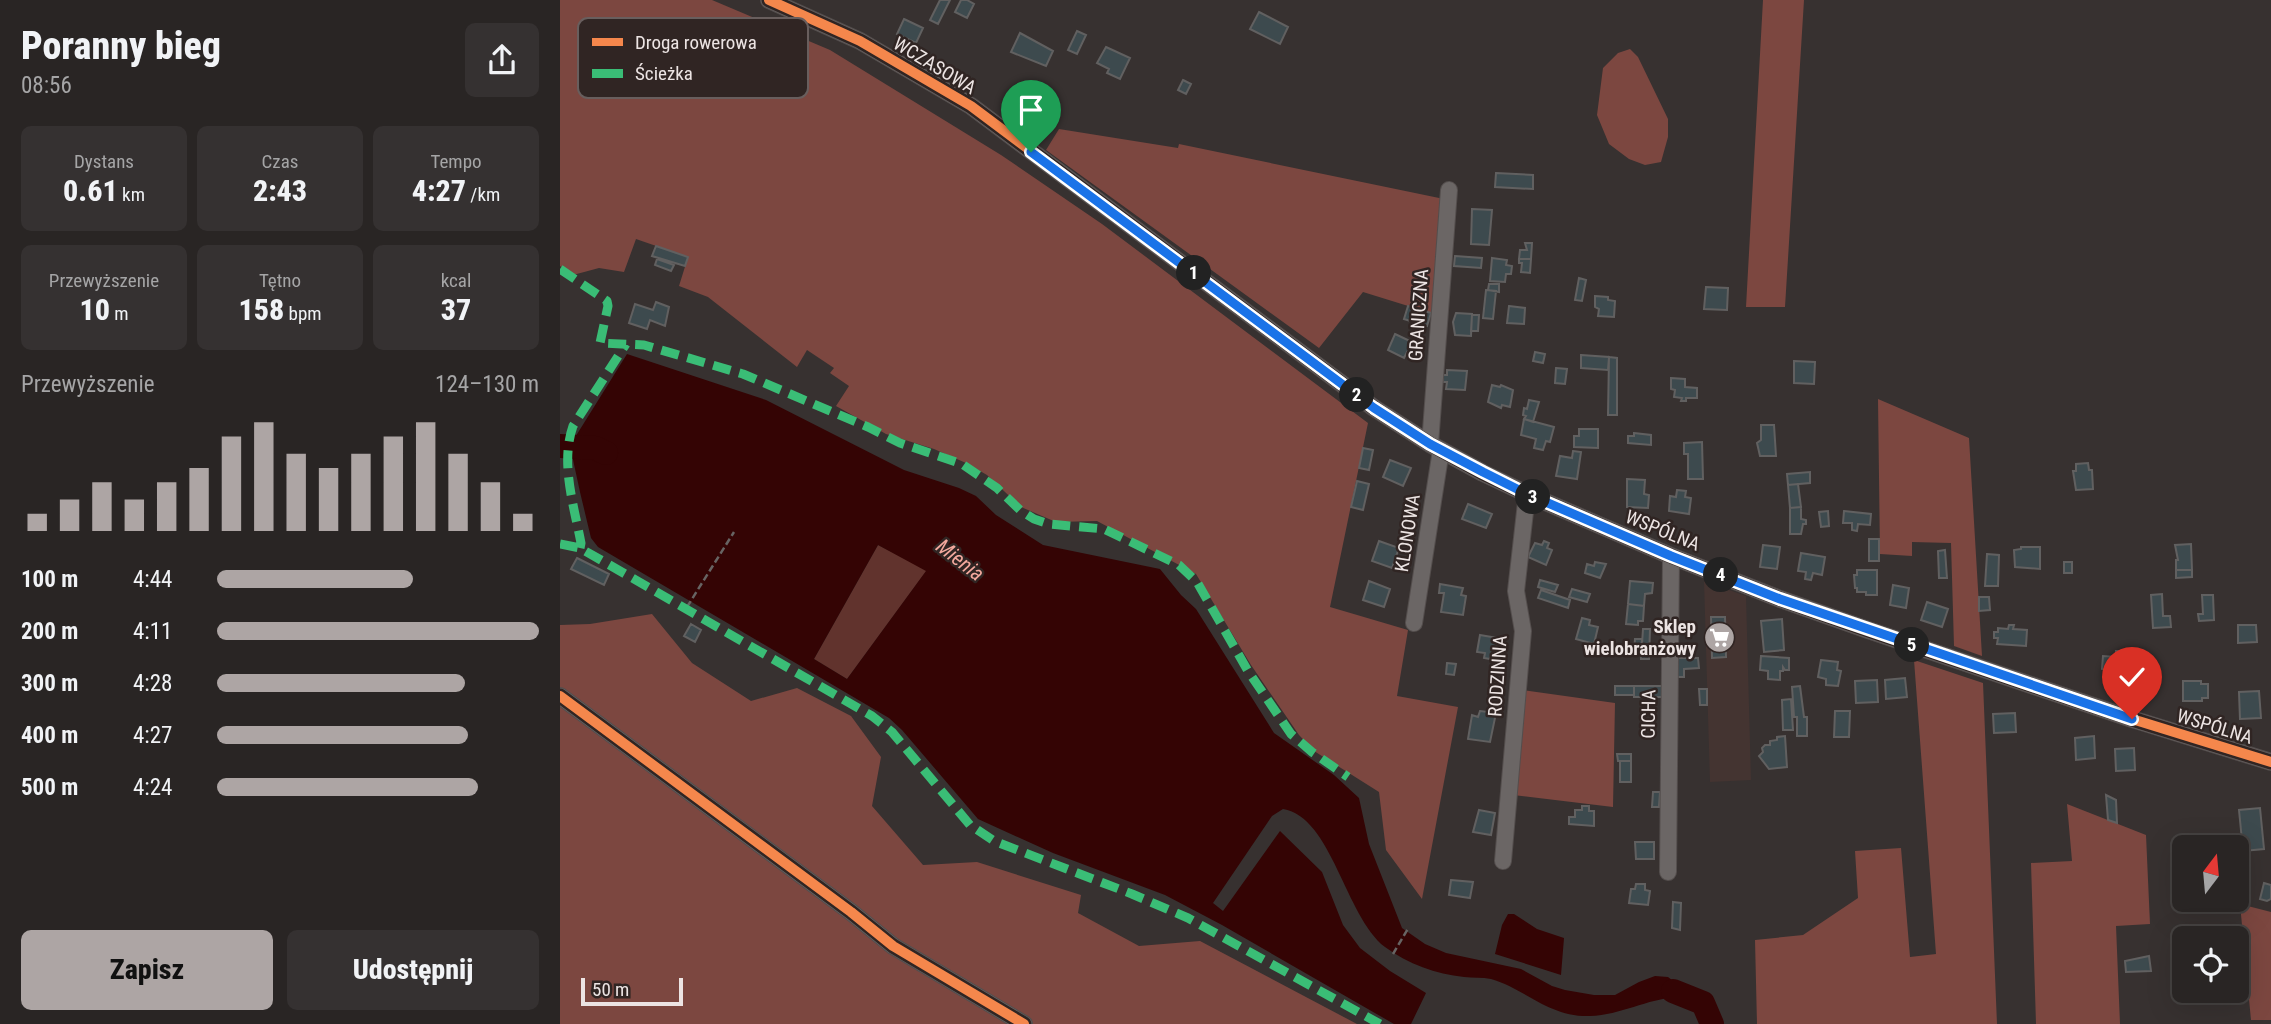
<!DOCTYPE html>
<html lang="pl">
<meta charset="utf-8">
<style>
:root{--surface:#292524;--page:#353131;--text:#f1f3f6;--muted:#a5a5a6;--line:#454241;--accent:#ada5a4}
body{margin:0;font-family:"Roboto Condensed",sans-serif;background:var(--page);color:var(--text);height:100vh;display:flex;flex-direction:column;font-size:26px;white-space:nowrap}
*{box-sizing:border-box;margin:0}
p{font-size:23px;color:var(--muted)}
.icon{flex:none;width:38px;height:38px;fill:none;stroke:currentColor;stroke-width:2;stroke-linecap:round;stroke-linejoin:round}
.map{position:relative;flex:1;overflow:hidden}
.panel{display:flex;flex-direction:column;background:var(--surface);width:560px}
.panel>*{flex:none}
.needle{width:46px;rotate:16deg}
.tools{position:absolute;left:1612px;top:835px;display:grid;gap:14px}
.tools a{display:grid;place-items:center;width:77px;height:77px;border-radius:10px;background:var(--surface);box-shadow:0 7px 28px #0002,0 0 0 2px var(--line);font-size:35px}
.scale{position:absolute;left:21px;bottom:18px;width:102px;box-sizing:border-box;padding-left:7px;border:4px solid #ece4e3;border-top:0;font-size:19px;line-height:24px;white-space:nowrap;color:#ece4e3;-webkit-text-stroke:5px #302523;paint-order:stroke}
.pin{position:absolute;display:grid;place-items:center;width:60px;height:60px;color:#fff;margin:-72px -30px;border-radius:50% 50% 50% 0;rotate:-45deg;box-shadow:0 0 7px #0007}
.pin .icon{rotate:45deg}
.km{position:absolute;width:35px;height:35px;margin:-18px;border-radius:50%;background:#222;color:#fff;font-size:19px;line-height:35px;text-align:center}
.round{display:grid;place-items:center;flex:none;width:74px;height:74px;border-radius:10px;background:var(--page)}
.summary{display:flex;align-items:center;justify-content:space-between;height:119px;padding:0 21px}
h1{font-size:38px;font-weight:800;line-height:52px}
.figures{display:grid;grid-template-columns:repeat(3,1fr);gap:10px;height:119px;padding:7px 21px}
.figures div{display:grid;align-content:center;border-radius:10px;background:var(--page);text-align:center}
.figures b{font-size:30px;font-weight:800}
.figures small{font-size:19px;font-weight:400}
.figures p{font-size:19px}
.chart{height:196px;padding:14px 21px}
.chart p{display:flex;justify-content:space-between}
.chart svg{width:100%;height:126px;margin-top:7px;stroke:var(--accent);stroke-width:6}
.action{display:flex;gap:14px;margin-top:auto;padding:14px 21px}
.action a{flex:1;height:80px;border-radius:10px;background:var(--accent);color:#111;font-size:28px;font-weight:800;line-height:80px;text-align:center}
.action a+a{background:var(--page);color:var(--text)}
ul{padding:0 21px;list-style:none;font-size:23px}
li{display:grid;grid-template-columns:112px 84px 1fr;align-items:center;height:52px}
li i{height:18px;border-radius:9px;background:var(--accent)}
main{display:flex;flex:1;min-height:0}
.map>svg:first-child{display:block}
.built{fill:#443431}
.green{fill:#61332d}
.forest{fill:#7c4740}
.water{fill:#340404;fill-rule:evenodd}
.lines{fill:none;stroke-linecap:round;stroke-linejoin:round}
.river{stroke:#340404;stroke-width:24}
.building{fill:#3d4a4e;stroke:#616060;stroke-width:2}
.street-casing{stroke:#544e4d;stroke-width:18}
.path{stroke:#676463;stroke-width:2.5;stroke-dasharray:7 3.5;stroke-linecap:butt}
.street{stroke:#6b6665;stroke-width:16}
.quiet{stroke:#3abd76;stroke-width:9;stroke-dasharray:18 9;stroke-linecap:butt}
.cycleway-casing{stroke:#302523;stroke-width:15}
.cycleway{stroke:#f5874c;stroke-width:10}
.route-casing{stroke:#fff;stroke-width:14}
.route{stroke:#1a73e8;stroke-width:9}
.labels{text-anchor:middle;stroke-width:5;stroke-linejoin:round;paint-order:stroke}
.street-label{font-size:19px;fill:#ece4e3;stroke:#302523}
.poi-label{font-size:19px;font-weight:bold;fill:#ece4e3;stroke:#302523;text-anchor:end}
.water-label{font-size:21px;font-style:italic;fill:#f4a99e;stroke:#302523}
.key{fill:#302523;stroke:#685e5d;stroke-width:2}
.key-label{font-size:19px;fill:#ece4e3}
</style>
<main>
<section class="panel">
<div class="summary"><div><h1>Poranny bieg</h1><p>08:56</p></div><a class="round"><svg class="icon" aria-label="share" viewBox="0 0 24 24"><path d="M12 15V3M7 8l5-5 5 5M5 13v7h14v-7"/></svg></a></div>
<div class="figures">
<div><p>Dystans</p><b>0.61<small> km</small></b></div>
<div><p>Czas</p><b>2:43</b></div>
<div><p>Tempo</p><b>4:27<small> /km</small></b></div>
</div>
<div class="figures">
<div><p>Przewyższenie</p><b>10<small> m</small></b></div>
<div><p>Tętno</p><b>158<small> bpm</small></b></div>
<div><p>kcal</p><b>37</b></div>
</div>
<div class="chart"><p><span>Przewyższenie</span>124–130 m</p>
<svg viewBox="0 0 160 44" preserveAspectRatio="none"><path d="M5 44V38M15 44V33M25 44V27M35 44V33M45 44V27M55 44V22M65 44V11M75 44V6M85 44V17M95 44V22M105 44V17M115 44V11M125 44V6M135 44V17M145 44V27M155 44V38"/></svg>
</div>
<ul>
<li><b>100 m</b>4:44<i style="width:61%"></i></li>
<li><b>200 m</b>4:11<i style="width:100%"></i></li>
<li><b>300 m</b>4:28<i style="width:77%"></i></li>
<li><b>400 m</b>4:27<i style="width:78%"></i></li>
<li><b>500 m</b>4:24<i style="width:81%"></i></li>
</ul>
<div class="action"><a>Zapisz</a><a>Udostępnij</a></div>
</section>
<div class="map">
<svg width="1711" height="1024" viewBox="0 0 1711 1024">
<rect width="100%" height="100%" fill="#373130"/>
<path class="built" d="M1144 581 1186 596 1191 780 1150 782Z"/>
<path class="green" d="M318 545 367 570 287 679 254 659Z"/>
<path class="forest" d="M0 0H152L270 50 441 155 542 224 808 423 770 607 848 630 837 696 898 707 862 899 826 850 819 792 754 751 739 735 691 665 636 574 537 521 496 522 461 507 427 475 406 463 374 449 326 434 276 406 289 386 270 373 274 368 247 350 237 367 148 297 119 286 128 257 76 239 64 272 39 268 13 275 0 266Z
M1203 0H1244L1225 307H1186Z
M1070 49 1078 57 1108 119V137L1101 162 1085 165 1069 159 1049 144 1037 115 1043 68 1058 53Z
M499 129 618 148 619 144 884 199 874 314 803 292 759 348 486 150Z
M1318 399 1409 438 1422 656 1394 646 1391 543 1352 542V556L1320 554Z
M92 614 132 663 191 701 237 688 291 716 321 757 312 806 363 865 417 862 521 895 518 913 579 946 640 941 797 1024H0V625L30 624Z
M1354 660 1423 683 1437 1024H1197L1195 940 1243 935 1298 898 1295 851 1341 848 1350 957 1376 954Z
M963 690 1055 703 1053 807 953 795Z
M1507 804 1586 835 1590 924 1556 926 1560 1024H1476L1471 863 1512 861Z
M1680 904 1711 912V1020H1691Z"/>
<path class="water" d="M67 354 206 400 344 470 399 488 416 496 436 515 483 545 600 569 621 595 636 609 714 733 774 775 799 798 809 844 842 928 865 944 886 953 961 969 992 986 1005 990 1034 995H1055L1079 982 1095 976 1108 977 1116 983 1134 987 1151 1002 1128 1006 1118 997C1086 999 1061 1015 1030 1016 988 1017 966 989 931 979 922 977 913 978 904 977 876 974 848 964 825 947 785 916 772 817 723 809L712 816 653 903 663 911 720 831 762 872 783 925 800 948 830 971 866 993 851 1024H834L662 925 605 895 493 853 418 819 342 730 329 718 38 547 31 538 20 492 12 455 14 439ZM318 545 366 571 287 679 254 659Z
M948 914H954L977 929 1004 938 1001 975 935 954 942 925Z"/>
<g class="lines">
<path class="river" d="M0 446 35 448 46 453
M1113 991 1143 1003 1152 1024"/>
</g>
<path class="building" d="M380 0H390L378 24 370 20Z
M401 0H407L414 4 407 18 395 12Z
M699 12 728 27 720 44 690 29Z
M344 19 363 28 356 43 337 34Z
M517 31 526 35 517 54 508 50Z
M460 33 493 51 486 66 451 52Z
M546 47 570 58 560 79 547 73 549 69 537 63Z
M623 80 631 84 626 94 618 90Z
M936 173 973 175V189L935 187Z
M912 209 932 210 929 245 911 244Z
M965 243H972L971 259H959L960 250H967Z
M96 246 128 257 125 266 92 256Z
M895 256 922 258 921 268 894 266Z
M932 258 947 260 946 265 952 266 951 274H946L945 282 930 281Z
M97 259 114 265 111 271 95 265Z
M959 259H971L970 273 961 272 962 263H959Z
M1019 278 1026 280 1022 301 1015 300Z
M929 284H939V292L928 290Z
M1146 287 1168 288 1167 310 1144 309Z
M926 290 936 291 933 319 923 318Z
M1035 296 1048 297V300L1055 301 1054 317 1038 316 1039 309 1035 307Z
M96 302 109 307 105 326 90 320 87 329 69 323 75 304 93 310Z
M848 306 871 313 867 326 844 319Z
M949 306 965 308 964 324 947 323Z
M896 313 912 314 911 336 895 335 893 322Z
M912 315H919L918 331H911Z
M835 334 852 342 851 344 855 346 851 354 847 352 844 358 828 350Z
M975 352 985 354 983 363 973 361Z
M1021 355 1049 357 1048 370 1021 368Z
M1049 357 1057 358V415H1048Z
M1234 361 1255 362 1254 384 1234 383Z
M996 368 1007 369 1005 384 995 383Z
M887 370 907 371 905 390 886 389 887 382H883V375H887Z
M1111 378 1125 379V387L1137 388V398H1126V401H1121L1122 398 1114 397 1115 390 1111 389Z
M932 385 940 387 941 385 953 390 950 407 942 405 941 408 928 402Z
M969 400 979 402 973 422 964 419 966 416 963 415 964 408 967 409Z
M964 419 994 427 990 442 986 441 983 450 974 448 976 439 961 435Z
M1201 425H1214L1216 456H1200L1197 443 1201 440Z
M1019 429H1038V448L1014 447V436H1019Z
M1074 433 1091 435V445L1068 443V436H1074Z
M1142 442 1143 479H1128V454H1124V443Z
M803 448 813 450 809 470 799 468Z
M1013 451 1021 452 1017 479 996 476 1000 456 1012 458Z
M830 460 851 468 843 486 823 477Z
M1528 463 1529 470H1532L1533 489 1516 490 1513 471H1516V464Z
M1250 472V483L1228 485 1227 474Z
M1067 479 1085 480 1084 494 1089 495 1088 508 1067 507Z
M797 481 809 484 803 510 791 507Z
M1238 484 1241 507 1230 508 1228 485Z
M1117 490 1126 491 1125 497 1131 498 1129 514 1109 511 1110 496 1116 497Z
M908 504 932 514 926 528 902 519Z
M1241 507V519L1246 520V524H1243L1241 534H1230V508Z
M1268 511 1269 526 1261 527 1259 512Z
M1284 511 1311 514 1310 525 1298 524 1297 531 1292 530V523H1283Z
M1309 539H1319V561H1309Z
M819 541 839 548 832 568 812 561Z
M984 541 989 543 987 548 992 550 986 565 968 557 975 543 982 545Z
M1631 544 1632 570H1616V560H1618L1615 545Z
M1203 545 1220 547 1217 569 1200 567Z
M1461 547H1480V569L1455 567 1454 550 1461 549Z
M1385 550 1387 578H1379L1378 551Z
M1241 553 1265 557 1262 575 1253 573 1251 580 1245 579 1246 572 1238 571Z
M1427 554 1439 555 1438 586H1425Z
M17 558 49 574 44 585 11 569Z
M1035 562 1046 564 1040 578 1025 573 1027 564 1034 566Z
M1504 562H1512V573H1504Z
M1297 570H1317V595H1306V592H1297V588H1295L1294 575H1297Z
M1616 570H1632V577L1616 578Z
M980 580 998 585 995 592 978 587Z
M809 581 830 589 824 607 803 600Z
M1070 581 1093 583 1092 593 1085 594 1084 606 1068 604Z
M880 584 903 588 901 595 906 596 903 615 881 612 884 593H879Z
M1333 585 1349 588 1346 608 1330 605Z
M1012 589 1030 594 1027 602 1009 597Z
M981 590 1010 600 1008 608 978 598Z
M1602 594 1603 616H1610L1611 627 1593 628 1591 595Z
M1642 595H1653L1654 620 1639 621 1638 614H1643Z
M1419 597H1429L1430 610 1419 611Z
M1367 602 1388 609 1382 627 1361 620Z
M1068 604 1084 606 1083 621H1078V625L1066 624Z
M1151 617H1165L1166 657 1152 658Z
M1022 618 1030 620 1029 625 1038 627 1034 644 1016 639Z
M1222 619 1224 650 1204 652 1201 621Z
M131 624 141 630 135 642 124 636Z
M1449 625H1454L1453 629 1467 630 1466 646 1437 644 1438 638H1434V632H1438V628L1448 629Z
M1678 625H1696L1697 642 1678 643Z
M1083 629H1090L1089 659H1081Z
M920 635 938 638 935 655 931 654 930 659 924 658 925 653 917 652Z
M1075 639H1082L1081 654 1074 653Z
M1126 648H1132V658H1138L1139 668 1124 669V677H1114V658H1126Z
M1556 651H1569L1570 679 1549 675 1548 677V670L1542 669 1543 656 1556 657Z
M1201 656 1229 658V670H1225L1223 667V671H1220V680L1208 679V671L1200 670Z
M1261 660 1278 662 1277 670 1281 671 1278 686 1266 685V679L1258 677Z
M887 663 896 664 894 675 886 674Z
M1345 678 1347 697 1326 699 1325 680Z
M1317 680 1318 702 1296 703 1295 681Z
M1623 681H1641V684H1648V698H1642V701H1623Z
M1055 686H1074V695H1055Z
M1074 686H1105V697H1074Z
M1240 686 1244 717H1247V736H1237V717H1234L1232 687Z
M1139 689H1147V705H1140Z
M1699 691 1701 718 1680 719 1679 692Z
M1231 699 1233 730H1223L1222 700Z
M920 711 936 713 930 742 908 739 912 715 918 717Z
M1275 711H1290L1289 737H1274Z
M1455 713 1456 732 1434 733 1433 714Z
M1225 736 1227 767 1209 769 1199 756 1203 752 1202 748 1205 745H1210V741L1217 740V737Z
M1534 736 1535 758 1516 760 1515 738Z
M1574 748 1575 770 1556 771 1555 749Z
M1057 754H1071V761H1058Z
M1060 761H1071V782H1060Z
M1093 792H1100L1099 807H1092Z
M1546 795 1556 800 1557 823 1548 820Z
M1022 806H1029V811H1034V826L1009 824V817H1015V810H1022Z
M1700 808 1704 849 1683 851 1679 810Z
M919 810 935 813 931 835 913 832Z
M1075 842H1094V859H1076Z
M891 880 913 882 910 898 889 895Z
M1704 883 1711 885V899L1707 901 1700 899Z
M1076 884H1085V890L1090 891 1088 905 1069 903 1071 889H1075Z
M1113 902 1121 903 1120 930 1112 928Z
M1589 956 1591 971 1566 972 1565 961Z"/>
<g class="lines">
<defs>
<path id="street" d="M209 0 300 41 411 106 814 408 870 444 923 473 967 494 1111 556 1220 599 1308 630 1572 719 1711 762
M870 444 889 190
M854 623 881 450
M0 696 291 912 333 946 464 1024
M943 861 963 631 956 591 967 494
M1108 872 1111 556"/>
</defs>
<use href="#street" class="street-casing"/>
<path class="path" d="M127 607 174 532
M833 954 849 927"/>
<use href="#street" class="street"/>
<path class="quiet" d="M0 269 47 301 48 306 40 343 84 345 183 374 308 427 340 443 402 464 437 488 460 510 474 519 489 524 544 529 619 565 637 582 688 671 731 734 752 752 788 777
M0 544 20 548 312 716 332 732 410 825 434 841 572 894 628 918 820 1024
M20 548 21 543C14 506 0 463 13 426L66 344"/>
<defs>
<path id="cycleway" d="M209 0 300 41 411 106 814 408 870 444 923 473 967 494 1111 556 1220 599 1308 630 1572 719 1711 762
M0 696 291 912 333 946 464 1024"/>
</defs>
<use href="#cycleway" class="cycleway-casing"/>
<use href="#cycleway" class="cycleway"/>
</g>
<g class="lines">
<defs>
<path id="route" d="M471 152 814 408 870 444 923 472 967 494 1111 556 1220 599 1572 719"/>
</defs>
<use href="#route" class="route-casing"/>
<use href="#route" class="route"/>
</g>
<defs>
<symbol id="supermarket-disc" viewBox="-11 -11 22 22"><circle r="9.5" fill="#ada5a4" stroke="#302523"/><path d="M-6-5.5h2.5l.6 2H6L4.5 2H-2.5L-4.4-4H-6ZM-1.5 3.2a1.3 1.3 0 1 0 .1 0ZM3 3.2a1.3 1.3 0 1 0 .1 0Z" fill="#fff"/></symbol>
</defs>
<g fill-rule="evenodd">
<use href="#supermarket-disc" x="1142" y="620" width="35" height="35"/>
</g>
<g class="labels">
<g class="street-label">
<text transform="translate(375 65) rotate(31)" y="7">WCZASOWA</text>
<text transform="translate(858 315) rotate(-86)" y="7">GRANICZNA</text>
<text transform="translate(1103 530) rotate(22)" y="7">WSPÓLNA</text>
<text transform="translate(847 533) rotate(-81)" y="7">KLONOWA</text>
<text transform="translate(937 676) rotate(-86)" y="7">RODZINNA</text>
<text transform="translate(1088 714) rotate(-89)" y="7">CICHA</text>
<text transform="translate(1655 726) rotate(17)" y="7">WSPÓLNA</text>
</g>
<g class="poi-label">
<text x="1136" y="633">Sklep<tspan x="1136" dy="22">wielobranżowy</tspan></text>
</g>
<g class="water-label">
<text transform="translate(400 560) rotate(38)" y="7">Mienia</text>
</g>
</g>
<rect x="18" y="18" width="230" height="80" rx="10" class="key"/>
<rect x="32" y="38" width="31" height="8" fill="#f5874c"/>
<rect x="32" y="69" width="31" height="9" fill="#3abd76"/>
<g class="key-label">
<text x="75" y="49">Droga rowerowa</text>
<text x="75" y="80">Ścieżka</text>
</g>
</svg>
<div class="tools">
<a><svg class="needle" viewBox="-14 -14 28 28"><path d="M0-13l5 13h-10z" fill="#e53935"/><path d="M0 13l5-13h-10z" fill="#a5a5a6"/></svg></a>
<a><svg class="icon" aria-label="locate" viewBox="0 0 24 24"><circle cx="12" cy="12" r="6"/><path d="M12 2v4M12 18v4M2 12h4M18 12h4"/></svg></a>
</div>
<div class="scale">50 m</div>
<div class="pin" style="left:471px;top:152px;background:#1e9e55"><svg class="icon" aria-label="arrive" viewBox="0 0 24 24"><path d="M6 21V4h12l-3 4 3 4H6"/></svg></div>
<div class="pin" style="left:1572px;top:719px;background:#d93025"><svg class="icon" aria-label="check" viewBox="0 0 24 24"><path d="M5 12l5 5 9-10"/></svg></div>
<b class="km" style="left:634px;top:273px">1</b>
<b class="km" style="left:797px;top:395px">2</b>
<b class="km" style="left:973px;top:497px">3</b>
<b class="km" style="left:1161px;top:575px">4</b>
<b class="km" style="left:1352px;top:645px">5</b>
</div>
</main>
